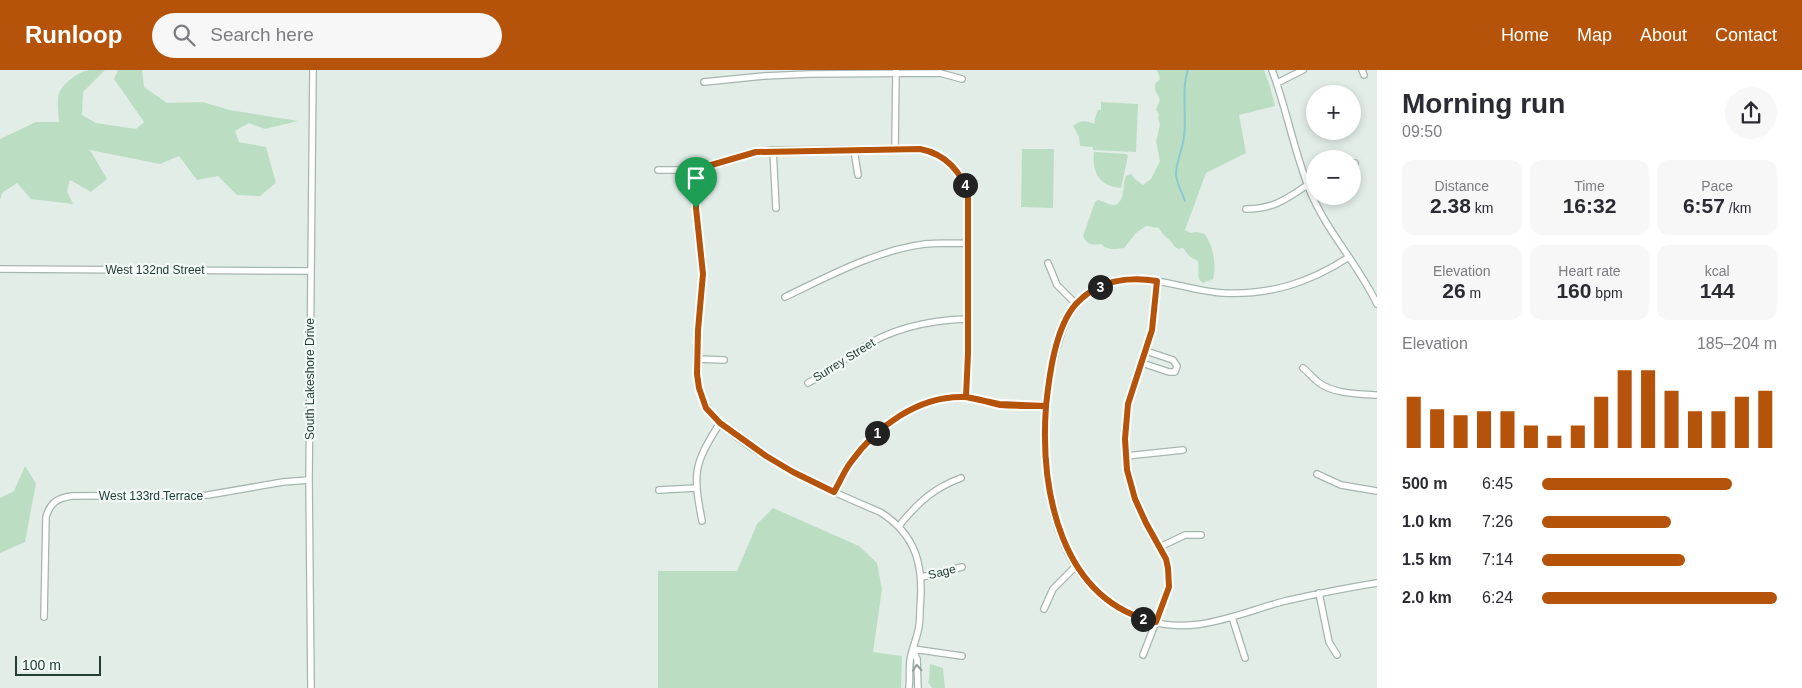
<!DOCTYPE html>
<meta charset="utf-8">
<style>
:root{--surface:#fff;--page:#f7f7f7;--text:#2b2b33;--muted:#7c7c81;--accent:#b45309}
body{margin:0;font-family:Arial,sans-serif;background:var(--page);color:var(--text);height:100vh;display:flex;flex-direction:column;font-size:19px;white-space:nowrap}
*{box-sizing:border-box;margin:0}
p{font-size:16px;color:var(--muted)}
.icon{flex:none;width:28px;height:28px;fill:none;stroke:currentColor;stroke-width:2;stroke-linecap:round;stroke-linejoin:round}
.map{position:relative;flex:1;overflow:hidden}
.side{display:flex;flex-direction:column;background:var(--surface);width:425px}
.side>*{flex:none}
.controls{position:absolute;left:1306px;top:15px;display:grid;gap:10px}
.controls a{display:grid;place-items:center;width:55px;height:55px;border-radius:50%;background:var(--surface);box-shadow:0 2px 8px #0003;font-size:25px}
.scale{position:absolute;left:15px;bottom:12px;width:86px;box-sizing:border-box;padding-left:5px;border:2px solid #223e36;border-top:0;font-size:14px;line-height:18px;white-space:nowrap;color:#223e36;-webkit-text-stroke:4px #f3f9f6;paint-order:stroke}
.pin{position:absolute;display:grid;place-items:center;width:42px;height:42px;color:#fff;margin:-51px -21px;border-radius:50% 50% 50% 0;rotate:-45deg;box-shadow:0 0 5px #0007}
.pin .icon{rotate:45deg}
.km{position:absolute;width:25px;height:25px;margin:-12px;border-radius:50%;background:#222;color:#fff;font-size:14px;line-height:25px;text-align:center}
.round{display:grid;place-items:center;flex:none;width:52px;height:52px;border-radius:26px;background:var(--page)}
.head{display:flex;align-items:center;justify-content:space-between;height:85px;padding:0 25px}
h1{font-size:28px;font-weight:700;line-height:38px}
.metrics{display:grid;grid-template-columns:repeat(3,1fr);gap:8px;height:85px;padding:5px 25px}
.metrics div{display:grid;align-content:center;border-radius:12px;background:var(--page);text-align:center}
.metrics b{font-size:21px;font-weight:700}
.metrics small{font-size:14px;font-weight:400}
.metrics p{font-size:14px}
.chart{height:140px;padding:10px 25px}
.chart p{display:flex;justify-content:space-between}
.chart svg{width:100%;height:90px;margin-top:5px;stroke:var(--accent);stroke-width:6}
ul{padding:0 25px;list-style:none;font-size:16px}
li{display:grid;grid-template-columns:80px 60px 1fr;align-items:center;height:38px}
li i{height:12px;border-radius:6px;background:var(--accent)}
header{display:flex;align-items:center;gap:30px;box-sizing:border-box;height:70px;padding:0 25px;background:var(--accent);color:#fff}
header strong{font-size:24px}
nav{display:flex;gap:28px;margin-inline-start:auto;font-size:18px}
.search{width:350px;height:45px;background:var(--page);display:flex;align-items:center;gap:12px;box-sizing:border-box;padding:0 18px;border-radius:28px;color:var(--muted);font-size:19px}
main{display:flex;flex:1;min-height:0}
.map>svg:first-child{display:block}
.green{fill:#bbdec3}
.lines{fill:none;stroke-linecap:round;stroke-linejoin:round}
.stream{stroke:#89c9d2;stroke-width:2}
.minor-casing{stroke:#a5b5af;stroke-width:8}
.minor{stroke:#fff;stroke-width:5.5}
.oneway{stroke:#909e9a}
.route-casing{stroke:#fff;stroke-width:10}
.route{stroke:#b45309;stroke-width:6}
.labels{text-anchor:middle;stroke-width:4.5;stroke-linejoin:round;paint-order:stroke}
.street-label{font-size:12px;fill:#223e36;stroke:#f3f9f6}
</style>
<header>
<strong>Runloop</strong>
<div class="search"><svg class="icon" aria-label="search" viewBox="0 0 24 24"><circle cx="10" cy="10" r="6"/><path d="M15 15l6 6"/></svg>Search here</div>
<nav><a>Home</a><a>Map</a><a>About</a><a>Contact</a></nav>
</header>
<main>
<div class="map">
<svg width="1377" height="618" viewBox="0 0 1377 618">
<rect width="100%" height="100%" fill="#e2ede8"/>
<path class="green" d="M90 0H105L83 22 82 45 96 53 136 59 144 52 114 9 118 0H142L144 17 167 33 202 32 230 40 298 51 265 59 249 53 235 61 239 72 266 77 276 113 260 126 237 125 218 106 197 110 179 86 160 94 90 80 107 109 91 122 70 110 67 121 73 134 31 129 17 113 2 123 0 130V69L36 52H59C58 32 53 22 72 8 78 4 82 1 90 0Z
M1157 0H1264L1270 17 1275 36 1239 45 1246 83 1206 103 1185 160 1190 163 1197 162 1205 164C1213 176 1217 194 1213 209L1203 213C1195 208 1200 200 1198 191L1190 187 1183 178 1178 179 1174 176C1171 169 1162 166 1159 158L1146 156 1136 163 1124 178C1114 179 1109 181 1101 174 1093 176 1086 174 1083 166L1095 132 1098 130C1103 131 1109 135 1114 135 1126 133 1122 114 1126 106L1131 104 1135 109 1143 115 1151 109 1160 91 1156 72 1160 54 1158 48 1159 44 1156 40C1161 25 1161 33 1155 20V14L1160 9Z
M1101 32 1138 34 1136 82 1093 80V77L1080 76 1079 67 1073 56C1079 50 1087 50 1094 54L1095 48 1098 40H1101Z
M1022 79H1054L1053 138 1021 137Z
M1094 82 1126 84 1128 86 1121 118C1099 116 1092 103 1094 82Z
M25 396 36 413 25 472 0 483V428L14 421Z
M773 438 859 476 877 493 882 519 873 582 902 586 901 618H658V501H737L757 454Z
M930 594 943 598 945 618H932L928 612 929 610Z"/>
<g class="lines">
<path class="stream" d="M1185 131C1182 122 1177 114 1176 105 1175 95 1183 78 1184 67 1187 46 1181 19 1188 0"/>
<defs>
<path id="minor" d="M1272 0C1287 40 1294 82 1310 121 1327 162 1358 194 1377 234
M1362 0 1364 5
M704 12 764 6 809 4 940 3 962 9
M1277 13 1303 0
M773 80 776 138
M854 80 858 105
M895 80 896 0
M1352 94 1355 93
M658 100H693L756 82 773 80 920 79C945 83 962 102 968 126V283L966 327
M693 100C698 118 694 135 697 153 699 170 704 188 703 205 701 242 693 279 698 315 707 371 833 422 880 442 917 465 924 497 920 538 920 546 920 554 918 561 916 571 911 581 910 591 909 600 910 609 909 618
M1246 139C1277 139 1290 126 1315 110
M1349 187C1309 213 1271 225 1223 223 1180 221 1133 193 1093 221 1087 225 1080 230 1076 235 1065 247 1061 265 1056 280 1038 347 1039 451 1084 508 1100 527 1123 542 1146 550 1195 566 1239 543 1285 531 1316 524 1346 518 1377 513
M1048 193 1057 215 1076 234
M0 199 311 201
M785 227C829 206 877 180 925 174 939 173 953 173 967 173
M697 289 724 290
M1142 293 1169 302H1175L1177 296 1173 290 1146 281
M1303 298C1308 302 1313 308 1318 312 1333 324 1359 324 1377 325
M808 313C827 303 843 290 860 279 892 258 930 250 968 249
M1126 386 1183 380
M1317 404 1341 415 1377 421
M659 420 696 418
M835 422C840 412 844 401 851 392 876 357 918 326 963 327 976 327 988 333 1000 335 1016 336 1031 336 1046 336
M702 451C693 403 693 395 720 353
M899 457 902 452C920 431 934 418 961 408
M1160 477 1185 465H1201
M922 507 962 497
M1319 523 1329 572 1337 585
M1044 539 1053 519 1076 496
M44 547 46 447C50 433 57 428 72 426L208 425 283 412 309 410
M1232 547 1245 588
M913 579 962 586
M913 579 917 589 918 618
M1143 585 1166 526C1175 494 1159 478 1145 452 1137 435 1129 416 1127 398 1123 369 1125 342 1134 314 1138 300 1145 286 1149 271 1154 252 1155 231 1157 211
M311 618 309 410 313 0"/>
</defs>
<use href="#minor" class="minor-casing"/>
<use href="#minor" class="minor"/>
</g>
<defs><path id="oneway-chevron" d="M-2-3.5L2.5 0L-2 3.5" fill="none" stroke-width="1.6" stroke-linecap="round" stroke-linejoin="round" transform="scale(1.25)"/></defs>
<use class="oneway" href="#oneway-chevron" transform="translate(917 598) rotate(-93)"/>
<g class="lines">
<defs>
<path id="route" d="M696 138 703 204 698 260 697 304 699 318 706 338 720 353 766 386 793 402 834 422C840 412 844 401 851 392 876 357 918 326 963 327 976 327 988 333 1000 335 1015 336 1031 336 1046 336 1040 420 1060 531 1156 552L1169 517 1168 498 1166 489 1146 453 1135 429 1127 400 1125 369 1128 334 1152 260 1157 211C1127 206 1097 211 1076 234 1055 257 1049 307 1046 336L999 334 966 327 968 283V126C962 102 946 84 920 79L756 82 694 100 697 111 696 138"/>
</defs>
<use href="#route" class="route-casing"/>
<use href="#route" class="route"/>
</g>
<g class="labels">
<g class="street-label">
<text x="155" y="204">West 132nd Street</text>
<text transform="translate(844 290) rotate(-32)" y="4">Surrey Street</text>
<text transform="translate(310 309) rotate(-90)" y="4">South Lakeshore Drive</text>
<text x="151" y="430">West 133rd Terrace</text>
<text transform="translate(942 502) rotate(-14)" y="4">Sage</text>
</g>
</g>
</svg>
<div class="controls">
<a>+</a>
<a>−</a>
</div>
<div class="scale">100 m</div>
<div class="pin" style="left:696px;top:138px;background:#1e9e55"><svg class="icon" aria-label="arrive" viewBox="0 0 24 24"><path d="M6 21V4h12l-3 4 3 4H6"/></svg></div>
<b class="km" style="left:877px;top:363px">1</b>
<b class="km" style="left:1143px;top:549px">2</b>
<b class="km" style="left:1100px;top:217px">3</b>
<b class="km" style="left:965px;top:115px">4</b>
</div>
<section class="side">
<div class="head"><div><h1>Morning run</h1><p>09:50</p></div><a class="round"><svg class="icon" aria-label="share" viewBox="0 0 24 24"><path d="M12 15V3M7 8l5-5 5 5M5 13v7h14v-7"/></svg></a></div>
<div class="metrics">
<div><p>Distance</p><b>2.38<small> km</small></b></div>
<div><p>Time</p><b>16:32</b></div>
<div><p>Pace</p><b>6:57<small> /km</small></b></div>
</div>
<div class="metrics">
<div><p>Elevation</p><b>26<small> m</small></b></div>
<div><p>Heart rate</p><b>160<small> bpm</small></b></div>
<div><p>kcal</p><b>144</b></div>
</div>
<div class="chart"><p><span>Elevation</span>185–204 m</p>
<svg viewBox="0 0 160 44" preserveAspectRatio="none"><path d="M5 44V19M15 44V25M25 44V28M35 44V26M45 44V26M55 44V33M65 44V38M75 44V33M85 44V19M95 44V6M105 44V6M115 44V16M125 44V26M135 44V26M145 44V19M155 44V16"/></svg>
</div>
<ul>
<li><b>500 m</b>6:45<i style="width:81%"></i></li>
<li><b>1.0 km</b>7:26<i style="width:55%"></i></li>
<li><b>1.5 km</b>7:14<i style="width:61%"></i></li>
<li><b>2.0 km</b>6:24<i style="width:100%"></i></li>
</ul>
</section>
</main>
